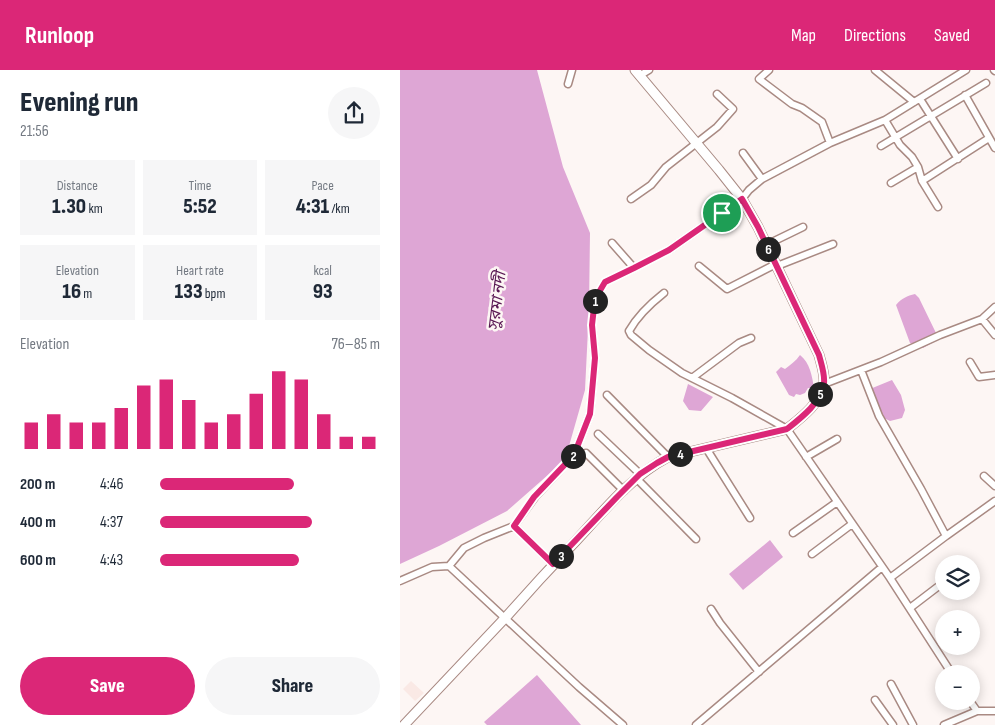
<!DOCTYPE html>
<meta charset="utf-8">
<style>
:root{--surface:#fff;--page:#f6f6f7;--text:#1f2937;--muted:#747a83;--accent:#db2777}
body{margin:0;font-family:"Sofia Sans Condensed","Noto Sans Bengali",sans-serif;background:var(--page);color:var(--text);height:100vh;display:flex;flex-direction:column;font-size:19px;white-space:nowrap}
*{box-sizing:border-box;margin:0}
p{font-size:16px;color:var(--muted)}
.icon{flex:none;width:28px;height:28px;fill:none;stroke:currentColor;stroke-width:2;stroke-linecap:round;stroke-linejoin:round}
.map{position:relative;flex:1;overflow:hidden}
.drawer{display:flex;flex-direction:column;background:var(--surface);width:400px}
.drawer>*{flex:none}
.buttons{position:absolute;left:535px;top:485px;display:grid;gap:10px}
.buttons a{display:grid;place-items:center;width:45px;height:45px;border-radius:50%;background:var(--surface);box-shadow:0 2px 12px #0003;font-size:25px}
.pin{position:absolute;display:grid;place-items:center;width:42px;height:42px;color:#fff;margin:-21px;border:2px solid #fff;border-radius:50%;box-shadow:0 1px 5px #0007}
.km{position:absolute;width:25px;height:25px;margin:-12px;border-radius:50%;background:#222;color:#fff;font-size:14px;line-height:25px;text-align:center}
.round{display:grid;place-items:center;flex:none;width:52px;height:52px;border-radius:26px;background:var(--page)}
.overview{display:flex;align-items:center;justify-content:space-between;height:85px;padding:0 20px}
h1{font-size:28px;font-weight:800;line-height:38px}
.figures{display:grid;grid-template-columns:repeat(3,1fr);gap:8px;height:85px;padding:5px 20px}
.figures div{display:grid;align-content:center;border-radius:0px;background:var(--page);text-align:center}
.figures b{font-size:21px;font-weight:800}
.figures small{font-size:14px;font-weight:400}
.figures p{font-size:14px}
.chart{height:140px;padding:10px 20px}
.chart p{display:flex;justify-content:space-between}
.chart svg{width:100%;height:90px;margin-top:5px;stroke:var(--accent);stroke-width:6}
.action{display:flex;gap:10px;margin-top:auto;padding:10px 20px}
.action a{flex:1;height:58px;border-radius:30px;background:var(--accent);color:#fff;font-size:20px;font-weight:800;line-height:58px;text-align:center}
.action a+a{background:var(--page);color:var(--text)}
ul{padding:0 20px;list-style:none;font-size:16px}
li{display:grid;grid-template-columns:80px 60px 1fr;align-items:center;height:38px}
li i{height:12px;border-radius:6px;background:var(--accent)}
header{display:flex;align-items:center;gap:30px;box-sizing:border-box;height:70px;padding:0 25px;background:var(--accent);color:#fff}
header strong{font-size:24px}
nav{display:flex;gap:28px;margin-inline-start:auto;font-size:18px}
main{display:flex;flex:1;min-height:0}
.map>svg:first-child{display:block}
.built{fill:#fae9e5}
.water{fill:#dea6d5}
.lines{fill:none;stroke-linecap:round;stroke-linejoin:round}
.minor-casing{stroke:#a98a83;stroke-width:9}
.secondary-casing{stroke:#a98a83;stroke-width:11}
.minor{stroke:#fff;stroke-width:6}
.secondary{stroke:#fff;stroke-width:9}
.route-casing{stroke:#fff;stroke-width:10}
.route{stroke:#db2777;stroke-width:6}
.labels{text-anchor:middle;stroke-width:5;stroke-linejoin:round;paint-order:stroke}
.water-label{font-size:16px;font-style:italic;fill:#581752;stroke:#fdf6f4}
</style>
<header>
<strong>Runloop</strong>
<nav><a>Map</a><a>Directions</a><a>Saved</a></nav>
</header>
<main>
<section class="drawer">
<div class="overview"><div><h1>Evening run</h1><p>21:56</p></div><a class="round"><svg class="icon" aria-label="share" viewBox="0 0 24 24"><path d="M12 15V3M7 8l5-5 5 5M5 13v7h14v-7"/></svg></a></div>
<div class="figures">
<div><p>Distance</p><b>1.30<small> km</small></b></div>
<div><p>Time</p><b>5:52</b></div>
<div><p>Pace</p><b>4:31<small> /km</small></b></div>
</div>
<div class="figures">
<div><p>Elevation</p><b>16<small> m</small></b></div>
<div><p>Heart rate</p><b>133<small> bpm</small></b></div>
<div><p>kcal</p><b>93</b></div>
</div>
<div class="chart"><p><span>Elevation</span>76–85 m</p>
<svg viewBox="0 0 160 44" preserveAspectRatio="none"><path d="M5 44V31M15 44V27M25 44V31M35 44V31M45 44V24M55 44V13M65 44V10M75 44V20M85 44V31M95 44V27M105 44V17M115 44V6M125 44V10M135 44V27M145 44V38M155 44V38"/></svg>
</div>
<ul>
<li><b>200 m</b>4:46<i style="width:61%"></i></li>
<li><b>400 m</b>4:37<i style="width:69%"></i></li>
<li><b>600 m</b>4:43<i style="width:63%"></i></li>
</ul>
<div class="action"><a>Save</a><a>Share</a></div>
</section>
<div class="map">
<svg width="595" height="655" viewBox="0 0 595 655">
<rect width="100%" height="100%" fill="#fdf6f4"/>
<path class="built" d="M11 611 24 623 15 631 3 619Z"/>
<path class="water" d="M0 0H137L163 97 190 163 189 239 185 320 165 390 107 441 39 476 0 494Z
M515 224 519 228 536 263 534 272 523 278 510 273 496 235C502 228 507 226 515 224Z
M400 285C410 293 412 306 414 318H408L405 323 400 325 396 324 394 327 389 325 376 302 381 297 385 299C390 295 396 291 400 285Z
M492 310 501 325 505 340 502 348 490 351 484 348 470 319Z
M288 314 313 327 301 341 289 340 283 331Z
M370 470 383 487 343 520 329 504Z
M137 605 181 655H87L84 652Z"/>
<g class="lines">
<defs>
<path id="minor" d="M369 0 359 9 392 34 402 38 422 52 430 73
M475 0 514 32
M594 0 595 1
M239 6 249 0
M168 14 172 0
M565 25 595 78
M520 29 558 89
M485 50 500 75 512 87 518 97 522 111 538 137
M481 76 586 13
M343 83 362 109
M522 111 589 68
M491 113 518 97
M231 129 251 115 266 97 317 57 333 39 317 24
M212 173 234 198
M366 175 403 157
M299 196 327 219 376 194
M377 196 433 174
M264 223C250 234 238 245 229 261L231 265 249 280 282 303 332 328 387 359 490 508 552 604
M582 249 595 265
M570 292 579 307 595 305
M461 300 479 346 521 419 546 466
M292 308 339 273 351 268
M424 314 481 292 540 265 582 249 595 237
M207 325 268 387
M198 364 240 404
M306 378 350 448
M186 383 224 421
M406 387 437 369
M584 406 595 416
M236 408 296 469
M114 456 153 494
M393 463 437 432
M412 484 452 454
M49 496 179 617 223 655
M490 508 546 466 595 431
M0 511 32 497 49 496 64 478 84 468 114 456 135 427 174 385 190 344 195 288 192 255 195 229 205 212 234 198 269 180 342 129 349 120 362 109 430 73 485 50 566 0
M510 538 544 512
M311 539 320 553 359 602
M491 614 513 655
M475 630 493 655
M570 631 577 641
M296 655 482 497
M544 655 577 641H595"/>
<path id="secondary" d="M4 655C38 619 72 583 106 547 128 522 150 498 173 474 202 443 230 407 268 387L387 359C401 348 422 332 424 313 425 304 421 293 419 285L358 157 342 129 319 100 235 0"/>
</defs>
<use href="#minor" class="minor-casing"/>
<use href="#secondary" class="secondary-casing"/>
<use href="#minor" class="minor"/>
<use href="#secondary" class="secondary"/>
</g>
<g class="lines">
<defs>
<path id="route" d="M342 129 358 157 419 285C421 293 425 304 424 313 422 332 401 348 387 359L268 387 257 393 240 404 217 427 153 494 114 456 134 427 174 385 190 344 195 288 192 255 195 229 205 212 234 198 269 180Z"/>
</defs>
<use href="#route" class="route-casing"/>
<use href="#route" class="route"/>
</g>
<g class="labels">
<g class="water-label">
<text transform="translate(96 231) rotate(-83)" y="6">সুরমা নদী</text>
</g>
</g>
</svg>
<div class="buttons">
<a><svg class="icon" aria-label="layers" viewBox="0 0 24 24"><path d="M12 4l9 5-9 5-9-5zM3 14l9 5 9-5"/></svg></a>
<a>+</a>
<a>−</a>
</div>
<div class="pin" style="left:322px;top:143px;background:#1e9e55"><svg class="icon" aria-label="arrive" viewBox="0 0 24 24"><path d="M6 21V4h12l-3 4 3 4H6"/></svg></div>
<b class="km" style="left:195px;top:231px">1</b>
<b class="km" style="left:173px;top:386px">2</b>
<b class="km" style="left:161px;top:486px">3</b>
<b class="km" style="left:280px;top:384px">4</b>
<b class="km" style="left:420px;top:324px">5</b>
<b class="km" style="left:368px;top:179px">6</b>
</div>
</main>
